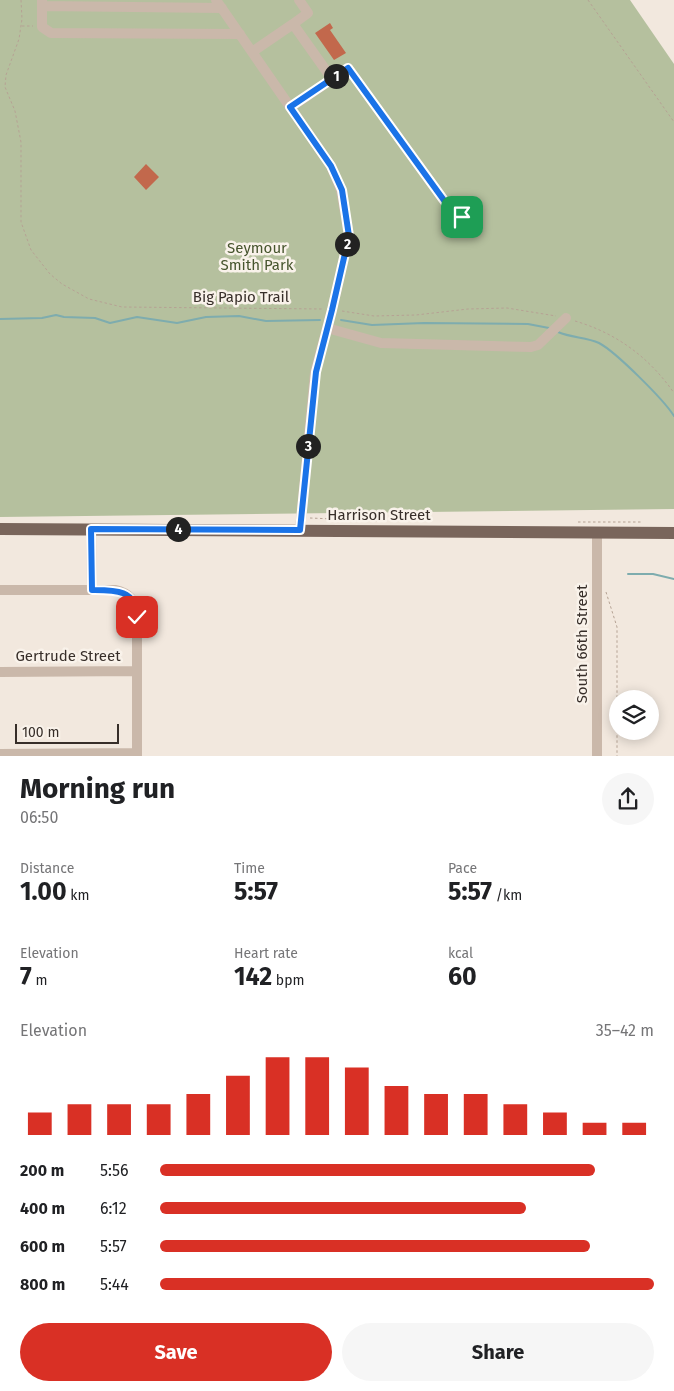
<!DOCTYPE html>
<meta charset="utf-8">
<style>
:root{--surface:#fff;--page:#f6f6f6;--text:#202124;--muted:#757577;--accent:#d93025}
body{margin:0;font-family:"Fira Sans",sans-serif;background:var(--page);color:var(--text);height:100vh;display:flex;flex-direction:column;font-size:19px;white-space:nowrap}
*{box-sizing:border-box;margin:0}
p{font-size:16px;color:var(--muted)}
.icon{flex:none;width:28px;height:28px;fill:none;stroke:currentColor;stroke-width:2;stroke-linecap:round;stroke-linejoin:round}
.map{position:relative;height:756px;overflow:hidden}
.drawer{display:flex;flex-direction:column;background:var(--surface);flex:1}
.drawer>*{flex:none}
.controls{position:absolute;left:609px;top:690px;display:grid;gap:10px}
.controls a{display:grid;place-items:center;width:50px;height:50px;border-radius:50%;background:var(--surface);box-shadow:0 2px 12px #0003;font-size:25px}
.scale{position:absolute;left:15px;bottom:12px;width:104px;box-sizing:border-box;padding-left:5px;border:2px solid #372e29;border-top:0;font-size:14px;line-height:18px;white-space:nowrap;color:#372e29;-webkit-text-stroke:4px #f9f2ea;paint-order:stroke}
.pin{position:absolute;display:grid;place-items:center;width:42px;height:42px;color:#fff;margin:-21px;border-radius:10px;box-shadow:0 2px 8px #0006}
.km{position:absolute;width:25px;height:25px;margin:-12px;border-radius:50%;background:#222;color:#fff;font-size:14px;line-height:25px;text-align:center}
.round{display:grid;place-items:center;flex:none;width:52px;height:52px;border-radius:26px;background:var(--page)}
.head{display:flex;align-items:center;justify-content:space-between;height:85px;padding:0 20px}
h1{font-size:28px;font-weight:700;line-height:38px}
.metrics{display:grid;grid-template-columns:repeat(3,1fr);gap:8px;height:85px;padding:5px 20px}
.metrics div{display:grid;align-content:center}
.metrics b{font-size:25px;font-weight:700}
.metrics small{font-size:14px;font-weight:400}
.metrics p{font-size:14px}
.chart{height:140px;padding:10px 20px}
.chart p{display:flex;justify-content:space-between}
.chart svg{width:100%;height:90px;margin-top:5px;stroke:var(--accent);stroke-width:6}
.primary-button{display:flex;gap:10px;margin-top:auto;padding:10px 20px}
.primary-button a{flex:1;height:58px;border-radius:30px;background:var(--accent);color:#fff;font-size:20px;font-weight:700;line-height:58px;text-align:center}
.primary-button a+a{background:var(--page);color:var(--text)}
ul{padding:0 20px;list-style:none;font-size:16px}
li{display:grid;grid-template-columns:80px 60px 1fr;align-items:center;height:38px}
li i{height:12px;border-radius:6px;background:var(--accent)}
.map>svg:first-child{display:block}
.green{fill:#b5c09e}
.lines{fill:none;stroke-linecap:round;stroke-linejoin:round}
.stream{stroke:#7eacae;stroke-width:2}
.building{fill:#c2684c}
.path{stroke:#b5a294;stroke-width:1;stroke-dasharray:2.5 2.5;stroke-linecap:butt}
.minor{stroke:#cab8aa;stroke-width:10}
.major{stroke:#79655b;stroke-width:12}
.route-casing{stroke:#fff;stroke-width:10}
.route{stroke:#1a73e8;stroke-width:6}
.labels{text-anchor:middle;stroke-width:5;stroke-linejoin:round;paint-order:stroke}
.park-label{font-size:15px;fill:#47552e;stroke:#f9f2ea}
.street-label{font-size:15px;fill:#372e29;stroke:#f9f2ea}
</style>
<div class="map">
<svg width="674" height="756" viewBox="0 0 674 756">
<rect width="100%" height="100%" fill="#f2e8de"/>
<path class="green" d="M0 0H630L674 64V509L0 517Z"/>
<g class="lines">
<path class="stream" d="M0 319 42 318 56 315 64 317 95 318 110 323 137 317 177 323 206 317 239 316 266 321 320 320
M341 320 372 325 424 323 528 324 549 328
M558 332C572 338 586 337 599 343 616 352 664 400 674 416
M628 574H653L674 579"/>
</g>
<path class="building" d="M330 23 333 28 330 30 346 53 334 60 315 33Z
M146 164 159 177 146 190 134 177Z"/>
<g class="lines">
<path class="path" d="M21 0 22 19 19 39 6 75 5 87 15 111 21 142V222L31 250 50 274 62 284 89 299 122 307 323 309
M588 0 674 122
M22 26H33
M342 311 374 316 416 315 468 309 507 308 556 316
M575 321C616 333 649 357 674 393
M310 518 379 521
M578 522H641
M606 592 617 627V756"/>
<path class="minor" d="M42 0V27L51 33 240 34
M216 0 331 166 341 190 349 236 332 310 315 372 300 530
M42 6 222 8
M293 24 308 13 299 0
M252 52 293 24 332 79 291 107
M332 79 348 68 451 210
M447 216a7 7 0 1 1 14 0a7 7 0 1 1-14 0Z
M327 328 381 343 531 347 538 345 566 318
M91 529 92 590
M0 590H115C129 593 135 600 137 614V756
M0 672 137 671
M0 754 137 753
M597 756V532"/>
<path class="major" d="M0 529 674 533"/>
</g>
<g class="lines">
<defs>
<path id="route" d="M137 617C136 589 114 590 92 590L91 529 300 530 316 372 332 310 349 236 342 190 331 166 290 107 348 68 451 210H458L462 217"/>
</defs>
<use href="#route" class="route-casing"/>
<use href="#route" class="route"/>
</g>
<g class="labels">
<g class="park-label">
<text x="257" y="253">Seymour<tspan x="257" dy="17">Smith Park</tspan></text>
</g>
<g class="street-label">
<text x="241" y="302">Big Papio Trail</text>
<text x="379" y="520">Harrison Street</text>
<text transform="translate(582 644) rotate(-90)" y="5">South 66th Street</text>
<text x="68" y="661">Gertrude Street</text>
</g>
</g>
</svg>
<div class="controls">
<a><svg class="icon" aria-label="layers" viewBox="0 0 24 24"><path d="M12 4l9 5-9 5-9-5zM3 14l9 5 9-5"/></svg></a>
</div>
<div class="scale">100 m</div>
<div class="pin" style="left:462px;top:217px;background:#1e9e55"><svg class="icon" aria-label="arrive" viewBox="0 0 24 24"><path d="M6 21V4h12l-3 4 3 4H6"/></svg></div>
<div class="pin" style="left:137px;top:617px;background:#d93025"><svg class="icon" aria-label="check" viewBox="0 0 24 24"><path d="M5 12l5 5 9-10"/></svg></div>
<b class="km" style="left:336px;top:76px">1</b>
<b class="km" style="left:347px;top:244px">2</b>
<b class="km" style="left:308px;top:446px">3</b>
<b class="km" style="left:178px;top:529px">4</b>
</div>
<section class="drawer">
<div class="head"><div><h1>Morning run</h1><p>06:50</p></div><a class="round"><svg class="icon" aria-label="share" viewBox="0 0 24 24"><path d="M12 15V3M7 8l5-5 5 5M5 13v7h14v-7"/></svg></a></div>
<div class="metrics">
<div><p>Distance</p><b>1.00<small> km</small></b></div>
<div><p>Time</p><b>5:57</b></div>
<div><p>Pace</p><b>5:57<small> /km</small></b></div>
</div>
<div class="metrics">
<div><p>Elevation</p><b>7<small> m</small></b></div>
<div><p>Heart rate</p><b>142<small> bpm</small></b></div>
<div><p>kcal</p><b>60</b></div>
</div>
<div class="chart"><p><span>Elevation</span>35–42 m</p>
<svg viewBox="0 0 160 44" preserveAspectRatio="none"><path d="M5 44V33M15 44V29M25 44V29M35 44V29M45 44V24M55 44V15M65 44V6M75 44V6M85 44V11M95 44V20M105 44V24M115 44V24M125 44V29M135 44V33M145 44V38M155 44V38"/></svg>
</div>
<ul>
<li><b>200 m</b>5:56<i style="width:88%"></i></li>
<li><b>400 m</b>6:12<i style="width:74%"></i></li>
<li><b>600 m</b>5:57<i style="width:87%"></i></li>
<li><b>800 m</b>5:44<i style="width:100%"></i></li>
</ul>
<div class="primary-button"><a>Save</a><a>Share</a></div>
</section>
